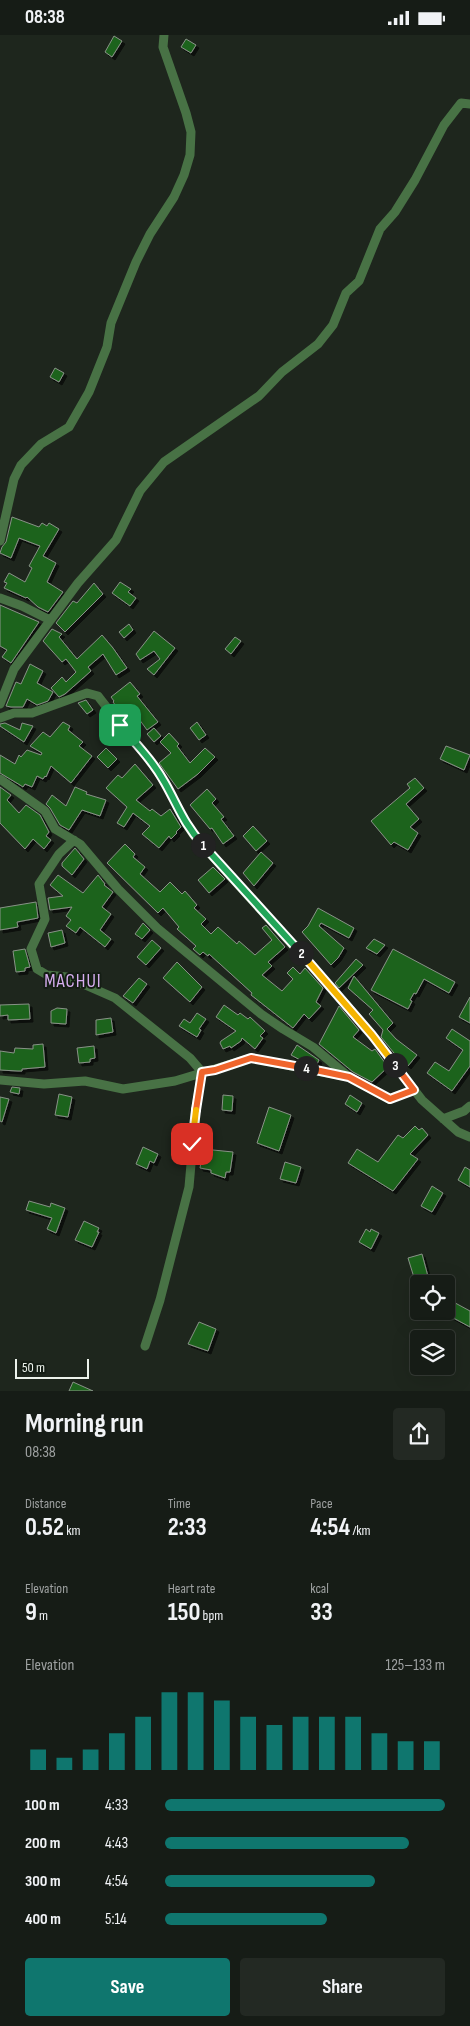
<!DOCTYPE html>
<meta charset="utf-8">
<style>
:root{--surface:#161c16;--page:#232923;--text:#f1f3f6;--muted:#9ea1a1;--line:#353a35;--accent:#0f766e}
body{margin:0;font-family:"Sofia Sans Condensed",sans-serif;background:var(--page);color:var(--text);height:100vh;display:flex;flex-direction:column;font-size:19px;white-space:nowrap}
*{box-sizing:border-box;margin:0}
p{font-size:16px;color:var(--muted)}
.icon{flex:none;width:28px;height:28px;fill:none;stroke:currentColor;stroke-width:2;stroke-linecap:round;stroke-linejoin:round}
.map{position:relative;height:1356px;overflow:hidden}
.drawer{display:flex;flex-direction:column;background:var(--surface);flex:1}
.drawer>*{flex:none}
.buttons{position:absolute;left:410px;top:1240px;display:grid;gap:10px}
.buttons a{display:grid;place-items:center;width:45px;height:45px;border-radius:5px;background:var(--surface);box-shadow:0 5px 20px #0002,0 0 0 1px var(--line);font-size:25px}
.scale{position:absolute;left:15px;bottom:12px;width:74px;box-sizing:border-box;padding-left:5px;border:2px solid #ecf2eb;border-top:0;font-size:14px;line-height:18px;white-space:nowrap;color:#ecf2eb;-webkit-text-stroke:4px #141d14;paint-order:stroke}
.pin{position:absolute;display:grid;place-items:center;width:42px;height:42px;color:#fff;margin:-21px;border-radius:10px;box-shadow:0 2px 8px #0006}
.km{position:absolute;width:25px;height:25px;margin:-12px;border-radius:50%;background:#222;color:#fff;font-size:14px;line-height:25px;text-align:center}
.round{display:grid;place-items:center;flex:none;width:52px;height:52px;border-radius:5px;background:var(--page)}
.overview{display:flex;align-items:center;justify-content:space-between;height:85px;padding:0 25px}
h1{font-size:28px;font-weight:700;line-height:38px}
.metrics{display:grid;grid-template-columns:repeat(3,1fr);gap:8px;height:85px;padding:5px 25px}
.metrics div{display:grid;align-content:center}
.metrics b{font-size:25px;font-weight:700}
.metrics small{font-size:14px;font-weight:400}
.metrics p{font-size:14px}
.chart{height:140px;padding:10px 25px}
.chart p{display:flex;justify-content:space-between}
.chart svg{width:100%;height:90px;margin-top:5px;stroke:var(--accent);stroke-width:6}
.action{display:flex;gap:10px;margin-top:auto;padding:10px 25px}
.action a{flex:1;height:58px;border-radius:5px;background:var(--accent);color:#fff;font-size:20px;font-weight:700;line-height:58px;text-align:center}
.action a+a{background:var(--page);color:var(--text)}
ul{padding:0 25px;list-style:none;font-size:16px}
li{display:grid;grid-template-columns:80px 60px 1fr;align-items:center;height:38px}
li i{height:12px;border-radius:6px;background:var(--accent)}
.status{display:flex;justify-content:space-between;align-items:center;height:35px;padding:0 25px;background:var(--surface);direction:ltr}
.status svg{height:14px;fill:currentColor}
.map>svg:first-child{display:block}
.building{fill:#1d641c;stroke:#889287;filter:url(#shadow)}
.lines{fill:none;stroke-linecap:round;stroke-linejoin:round}
.minor{stroke:#487245;stroke-width:9}
.split-1-casing{stroke:#fff;stroke-width:10}
.split-2-casing{stroke:#fff;stroke-width:10}
.split-3-casing{stroke:#fff;stroke-width:10}
.split-4-casing{stroke:#fff;stroke-width:10}
.split-5-casing{stroke:#fff;stroke-width:10}
.split-6-casing{stroke:#fff;stroke-width:10}
.split-1{stroke:#22a559;stroke-width:6}
.split-2{stroke:#22a559;stroke-width:6}
.split-3{stroke:#f5b400;stroke-width:6}
.split-4{stroke:#f0652b;stroke-width:6}
.split-5{stroke:#f0652b;stroke-width:6}
.split-6{stroke:#f5b400;stroke-width:6}
.labels{text-anchor:middle;stroke-width:4;stroke-linejoin:round;paint-order:stroke}
.quarter-label{font-size:19px;letter-spacing:1px;fill:#d6adef;stroke:#141d14}
</style>
<div class="status"><b>08:38</b><svg viewBox="0 0 49 12"><path d="M0 12V9h3v3zM5 12V6h3v6zM10 12V3h3v9zM15 12V0h3v12zM26 1h20v11H26zM47 4h2v5h-2z"/></svg></div>
<div class="map">
<svg width="470" height="1356" viewBox="0 0 470 1356">
<defs>
<filter id="shadow"><feDropShadow dx="3" dy="3" stdDeviation="0" flood-color="#0009"/></filter>
</defs>
<rect width="100%" height="100%" fill="#1e261d"/>
<path class="building" d="M114 1 122 6 112 22 105 17Z
M186 4 196 10 191 18 181 12Z
M55 333 64 338 59 347 50 342Z
M12 482 39 492 42 488 47 491 49 488 59 494 43 521 56 528 47 547 63 557 48 577 38 572 27 562 26 563 4 553 7 548 4 547 9 538 25 547 32 533 29 531 40 511 19 503 11 523 0 518 2 512 6 507Z
M120 547 131 554 128 557 136 563 130 571 112 558Z
M94 548 103 559 65 597 56 588 73 566 77 568Z
M0 570 39 587 11 628 2 622 7 615 0 611Z
M129 589 133 595 124 603 119 597Z
M52 594 62 599 59 602 77 624 102 600 113 613 127 633 116 640 103 619 88 632 91 636 65 659 59 662 51 653 62 642 66 647 76 637 66 624 62 627 43 606Z
M154 596 175 613 154 640 147 634 160 624 154 616 140 625 136 619Z
M235 602 241 606 231 619 225 614Z
M30 629 43 636 37 648 53 657 48 666 37 670 27 664 23 672H11L6 671 16 647 21 649Z
M130 647 140 659 137 661 158 687 147 695 139 684 130 690 113 667 114 666 111 662Z
M86 665 93 675 87 679 78 668Z
M63 687 70 691 68 695 83 707 79 711 92 721 71 748 51 731 46 742 45 741 43 744 37 741 32 752 25 749 23 752 20 750 0 738V720L15 729 19 720 21 722 27 715 41 720 42 718 30 711 43 697 50 702Z
M197 687 206 700 199 705 190 693Z
M5 688 20 695 22 688 33 691 24 707 0 691V689Z
M154 693 161 701 154 707 147 699Z
M169 698 179 709 177 711 190 728 205 713 215 722 198 739 178 754 159 728 171 718 160 707Z
M446 711 470 720 464 735 440 724Z
M106 713 117 724 108 733 97 722Z
M135 729 153 750 136 765 150 776 152 774 161 781 170 774 181 792 176 797 177 798 171 804 169 801 159 813 142 799 150 791 133 778 124 792 117 788 127 772 106 753 118 740 122 743Z
M415 743 424 753 406 769 419 784 410 792 418 798 408 815 394 807 391 810 371 786 410 753 407 749Z
M0 752 11 760 7 765 19 778 26 770 40 780 49 797 46 801 51 805 44 814 33 804 25 814 0 788Z
M75 752 87 757 86 759 106 765 100 781 82 775 69 795 60 790 50 773 46 769 52 760 66 771Z
M207 754 216 764 212 768 224 782 221 784 234 801 223 809 212 793 210 794 190 770Z
M253 791 267 806 256 816 243 801Z
M125 809 135 819 133 822 145 832 140 839 160 857 170 847 182 859 185 856 197 870 194 873 206 884 201 889 211 899 218 892 237 909 239 906 255 920 272 905 262 893 266 890 285 912 268 927 272 931 262 940 282 956 293 944 287 938 293 932 300 939 305 933 323 953 316 967 321 971 309 984 304 979 293 993 251 960 252 958 209 919 208 921 203 917 200 920 193 914 196 911 177 894 179 892 163 873 158 878 107 828Z
M75 813 84 824 72 840 62 831V828Z
M261 817 273 828 254 851 243 838Z
M213 832 225 844 209 858 198 845Z
M58 840 83 858 98 840 105 849 104 850 113 857 102 872 111 879 100 895 111 904 105 912 80 892 76 898 66 891 71 885 66 881 72 872 50 875 48 863 63 861 50 850Z
M36 867 38 883 17 887 18 892 0 895V873Z
M318 873 354 893 349 903 321 888 319 891 344 913 338 923 331 930 302 897 308 891Z
M143 888 150 895 142 904 135 899Z
M62 895 65 908 51 912 48 898Z
M374 904 385 910 377 919 366 913Z
M152 905 161 913 146 930 137 922Z
M25 914 30 932 25 933V936L16 937 13 916Z
M393 914 455 947 449 958 424 944 416 959 414 958 410 965 412 966 408 974 371 955Z
M356 924 363 930 339 953 335 948Z
M177 927 202 952 190 967 163 943Z
M354 941 393 988 387 994 396 1004 417 1020 408 1031 398 1023 381 1002 383 995 369 979 373 975 348 953Z
M139 943 147 949 133 968 123 961Z
M470 962V988L459 982Z
M29 969 30 984 8 985V980L0 981V970Z
M224 970 238 980 240 978 248 984 250 982 265 996 260 1001 263 1003 255 1014 242 1003 241 1006 231 1013 230 1011 223 1014 220 1008 221 1006 236 996 216 982Z
M339 971 359 995 353 1002 372 1016 375 1014 388 1032 372 1047 353 1037 319 1009Z
M57 973 67 974 66 989 51 988V976Z
M197 978 206 984 199 994 201 995 197 1002 179 991 184 984 190 988Z
M111 983 113 997 96 1000V985Z
M452 994 470 1006V1031L452 1056 427 1038 435 1027 449 1036 463 1015 446 1003Z
M43 1009 45 1032 22 1034V1036H18L0 1035V1016L14 1018 15 1013 33 1014V1010Z
M297 1010 319 1025 317 1029 302 1026 291 1020Z
M94 1011 95 1023 90 1024V1027L79 1028 77 1013Z
M12 1052 20 1053 19 1059 10 1057Z
M59 1059 72 1062 68 1082 55 1080Z
M223 1060 233 1061 232 1076 222 1075Z
M350 1060 362 1068 357 1077 345 1069Z
M0 1062 9 1064 2 1087 0 1086Z
M269 1072 291 1080 279 1116 257 1108Z
M415 1091 419 1095 422 1093 428 1100 410 1119 418 1124 393 1156 348 1128 357 1114 378 1127 398 1100 403 1103Z
M143 1112 158 1119 154 1128 150 1126 147 1134 136 1129Z
M203 1114 233 1117 230 1137H226L225 1143 211 1138V1135L200 1133 201 1127H197L198 1116 203 1117Z
M285 1127 301 1132 296 1148 280 1144Z
M465 1132 470 1135V1152L458 1145Z
M432 1151 443 1158 432 1177 421 1171Z
M29 1166 50 1172 51 1168 65 1173 56 1198 47 1194 52 1183 26 1175Z
M84 1186 99 1193 97 1197H99L92 1212 75 1205Z
M366 1194 370 1197 371 1194 379 1198 371 1214 359 1207Z
M422 1219 430 1249H416L408 1223Z
M446 1263 470 1276V1292L446 1279Z
M199 1287 216 1294 208 1316 188 1309Z
M73 1347 93 1356H69Z"/>
<g class="lines">
<path class="minor" d="M0 506 14 444 21 430 41 409 69 392 89 357 107 312 111 288 136 227 150 199 174 162 184 140 190 120 191 97 186 78 163 12 164 0
M0 563 22 571 50 585
M0 669 14 634 78 548 116 505 140 456 164 427 259 361 282 337 318 309 333 290 346 258 359 246 380 194 395 177 415 145 444 90 461 68 470 69
M0 683 14 678H32L87 658 98 661C119 689 143 714 162 743 175 763 181 785 196 803L343 966 372 1000 422 1065 458 1097 470 1102
M0 744 45 776 55 794 80 809 118 854 157 893 261 979 283 994 313 1012 349 1042
M74 805 59 819 39 849 45 884 31 914 37 934 47 940 67 942 115 963 190 1023 202 1037 196 1072 189 1152 160 1265 145 1311
M0 1045 44 1049 85 1046 123 1054 175 1046 251 1023 349 1042 389 1064 414 1055
M443 1084 464 1076 470 1071"/>
</g>
<g class="lines">
<defs>
<path id="split-1" d="M120 690C136 709 153 726 165 748 178 771 184 789 203 810"/>
<path id="split-2" d="M203 810 301 918"/>
<path id="split-3" d="M301 918 372 1000 395 1030"/>
<path id="split-4" d="M306 1033 349 1042 390 1064 414 1055 395 1030"/>
<path id="split-5" d="M196 1075 202 1037 215 1035 251 1023 306 1033"/>
<path id="split-6" d="M192 1109 196 1075"/>
</defs>
<use href="#split-1" class="split-1-casing"/>
<use href="#split-2" class="split-2-casing"/>
<use href="#split-3" class="split-3-casing"/>
<use href="#split-4" class="split-4-casing"/>
<use href="#split-5" class="split-5-casing"/>
<use href="#split-6" class="split-6-casing"/>
<use href="#split-1" class="split-1"/>
<use href="#split-2" class="split-2"/>
<use href="#split-3" class="split-3"/>
<use href="#split-4" class="split-4"/>
<use href="#split-5" class="split-5"/>
<use href="#split-6" class="split-6"/>
</g>
<g class="labels">
<g class="quarter-label">
<text x="73" y="952">MACHUI</text>
</g>
</g>
</svg>
<div class="buttons">
<a><svg class="icon" aria-label="locate" viewBox="0 0 24 24"><circle cx="12" cy="12" r="6"/><path d="M12 2v4M12 18v4M2 12h4M18 12h4"/></svg></a>
<a><svg class="icon" aria-label="layers" viewBox="0 0 24 24"><path d="M12 4l9 5-9 5-9-5zM3 14l9 5 9-5"/></svg></a>
</div>
<div class="scale">50 m</div>
<div class="pin" style="left:120px;top:690px;background:#1e9e55"><svg class="icon" aria-label="arrive" viewBox="0 0 24 24"><path d="M6 21V4h12l-3 4 3 4H6"/></svg></div>
<div class="pin" style="left:192px;top:1109px;background:#d93025"><svg class="icon" aria-label="check" viewBox="0 0 24 24"><path d="M5 12l5 5 9-10"/></svg></div>
<b class="km" style="left:203px;top:810px">1</b>
<b class="km" style="left:301px;top:918px">2</b>
<b class="km" style="left:395px;top:1030px">3</b>
<b class="km" style="left:306px;top:1033px">4</b>
</div>
<section class="drawer">
<div class="overview"><div><h1>Morning run</h1><p>08:38</p></div><a class="round"><svg class="icon" aria-label="share" viewBox="0 0 24 24"><path d="M12 15V3M7 8l5-5 5 5M5 13v7h14v-7"/></svg></a></div>
<div class="metrics">
<div><p>Distance</p><b>0.52<small> km</small></b></div>
<div><p>Time</p><b>2:33</b></div>
<div><p>Pace</p><b>4:54<small> /km</small></b></div>
</div>
<div class="metrics">
<div><p>Elevation</p><b>9<small> m</small></b></div>
<div><p>Heart rate</p><b>150<small> bpm</small></b></div>
<div><p>kcal</p><b>33</b></div>
</div>
<div class="chart"><p><span>Elevation</span>125–133 m</p>
<svg viewBox="0 0 160 44" preserveAspectRatio="none"><path d="M5 44V34M15 44V38M25 44V34M35 44V26M45 44V18M55 44V6M65 44V6M75 44V10M85 44V18M95 44V22M105 44V18M115 44V18M125 44V18M135 44V26M145 44V30M155 44V30"/></svg>
</div>
<ul>
<li><b>100 m</b>4:33<i style="width:100%"></i></li>
<li><b>200 m</b>4:43<i style="width:87%"></i></li>
<li><b>300 m</b>4:54<i style="width:75%"></i></li>
<li><b>400 m</b>5:14<i style="width:58%"></i></li>
</ul>
<div class="action"><a>Save</a><a>Share</a></div>
</section>
